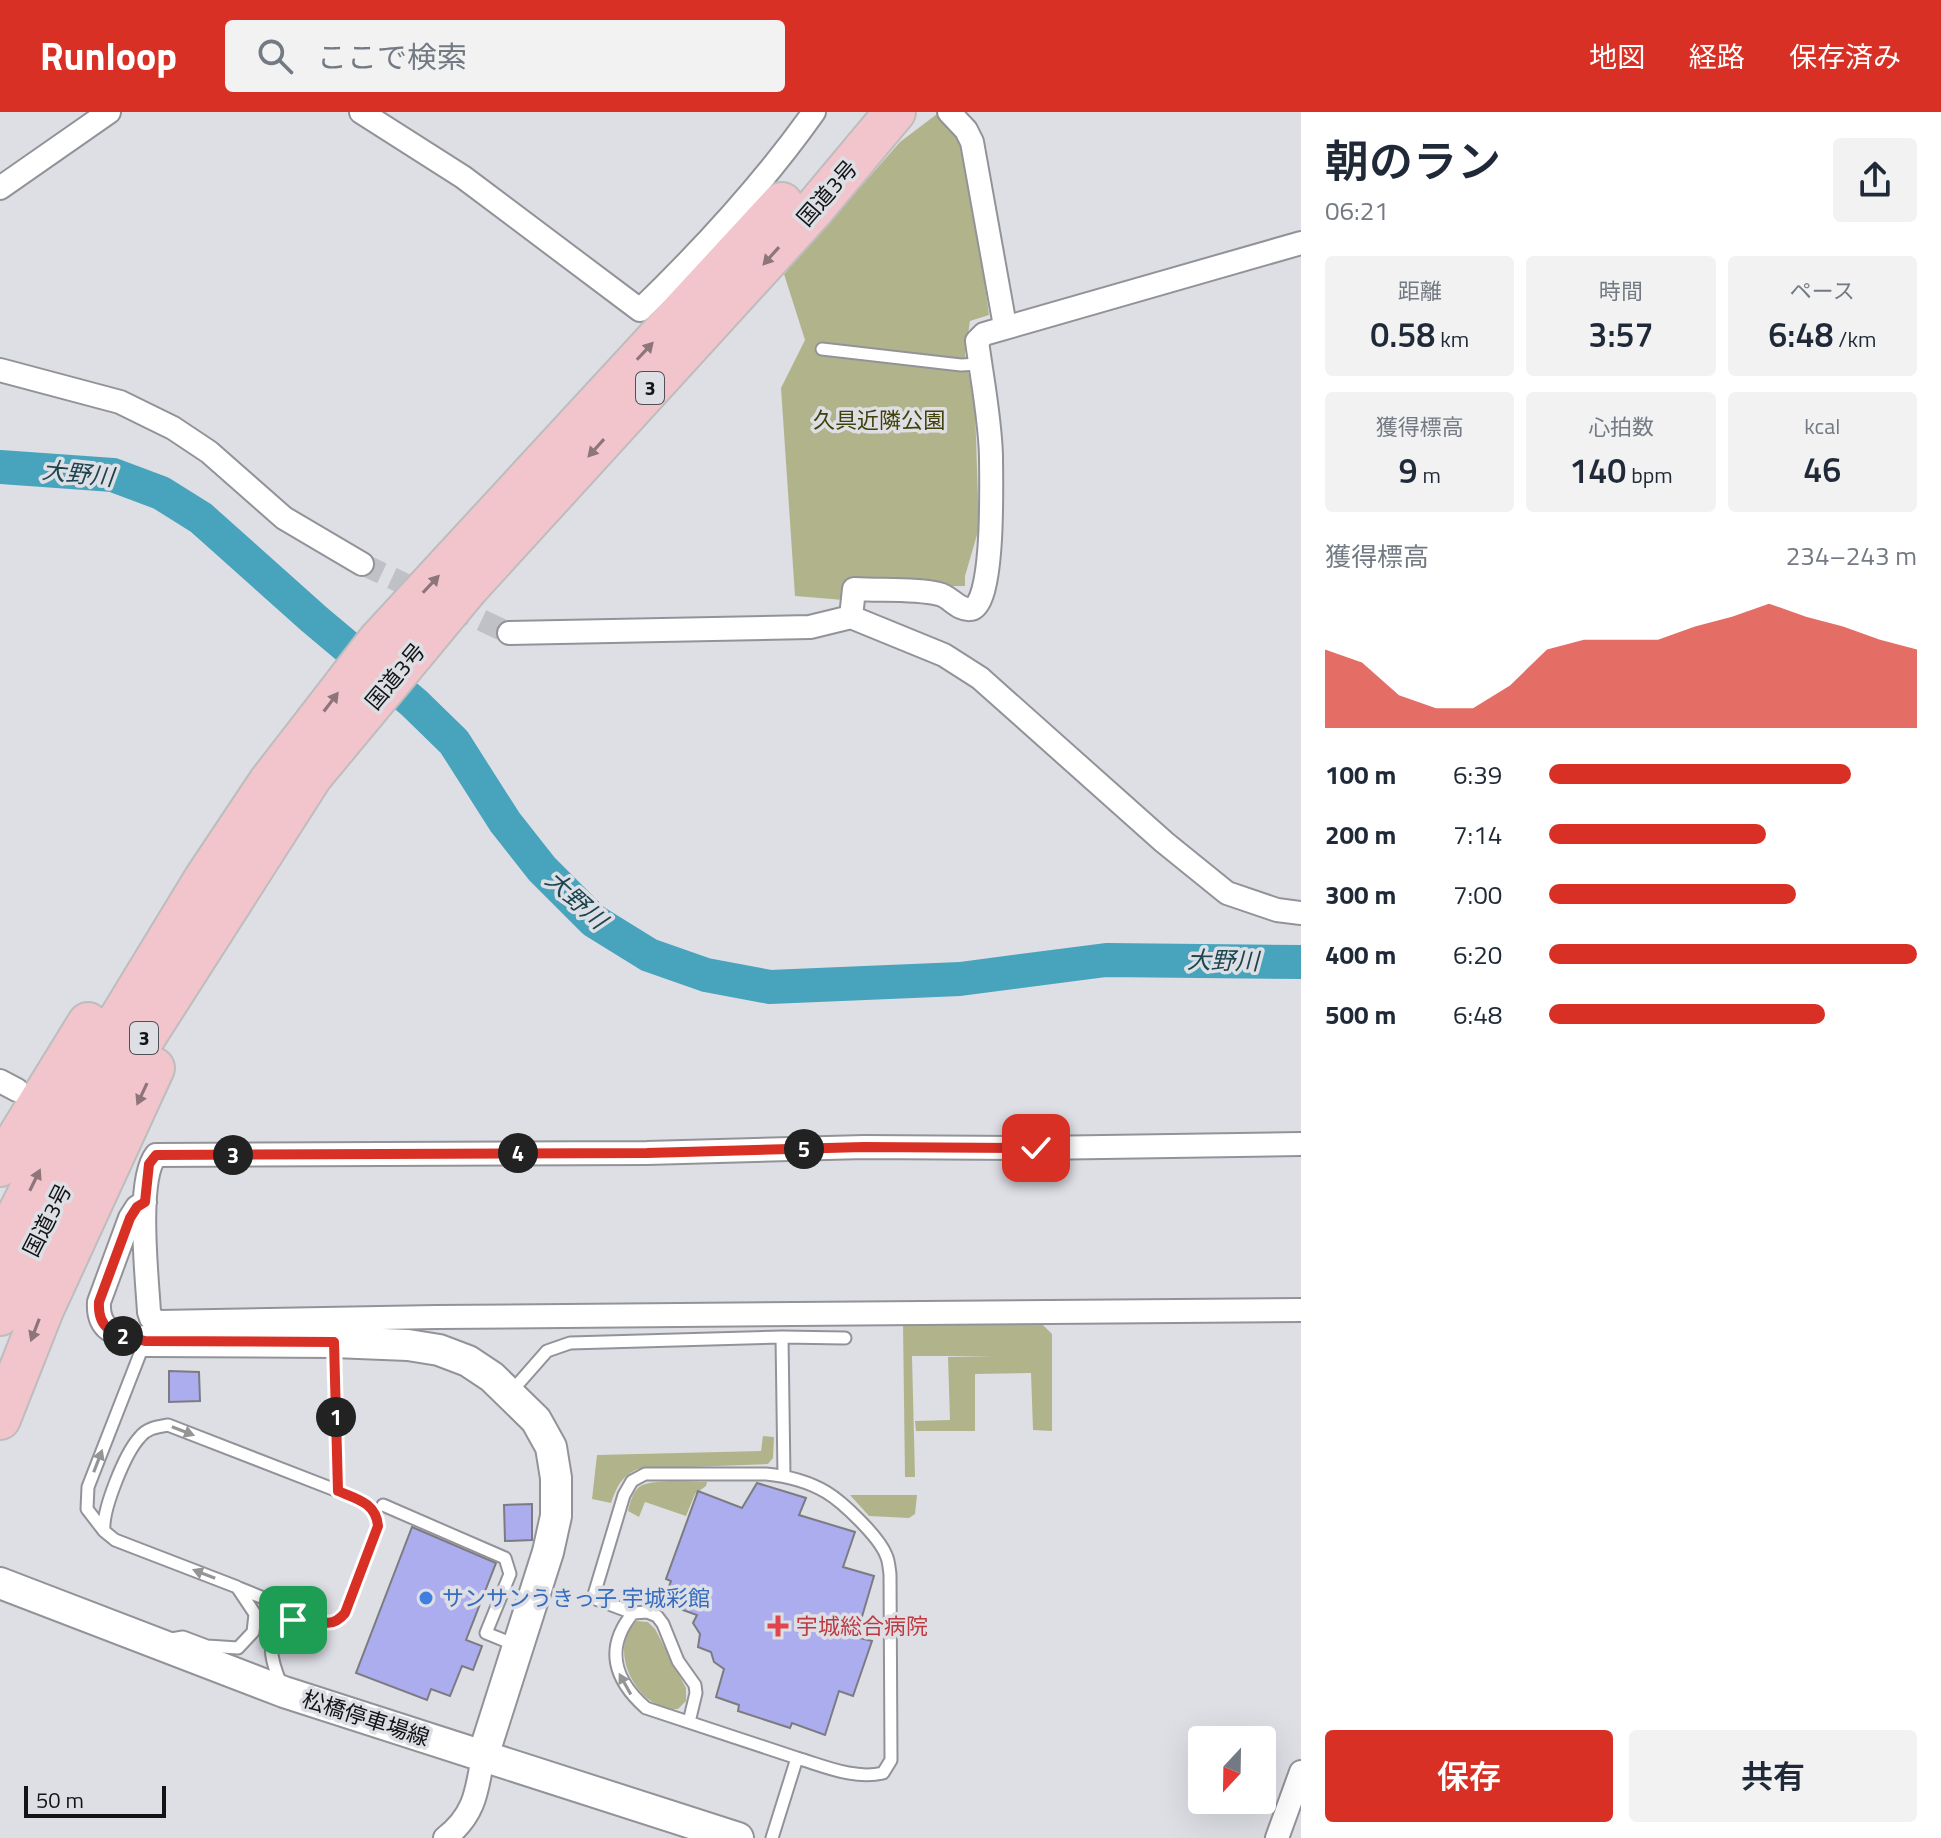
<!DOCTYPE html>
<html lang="ja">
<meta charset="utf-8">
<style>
:root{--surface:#fff;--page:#f2f2f3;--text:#1f2937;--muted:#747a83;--accent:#d93025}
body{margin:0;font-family:"Titillium Web","Noto Sans JP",sans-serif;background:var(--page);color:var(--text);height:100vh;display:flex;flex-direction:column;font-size:30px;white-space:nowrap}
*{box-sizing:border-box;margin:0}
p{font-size:26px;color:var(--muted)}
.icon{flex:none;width:44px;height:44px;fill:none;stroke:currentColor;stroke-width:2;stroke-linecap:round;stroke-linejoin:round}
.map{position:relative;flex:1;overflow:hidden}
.drawer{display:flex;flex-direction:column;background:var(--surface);width:640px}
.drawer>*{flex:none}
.needle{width:52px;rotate:202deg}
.controls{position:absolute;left:1188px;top:1614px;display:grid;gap:16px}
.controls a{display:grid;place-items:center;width:88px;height:88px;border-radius:8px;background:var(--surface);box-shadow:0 8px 32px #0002;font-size:40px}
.scale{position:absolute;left:24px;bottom:20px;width:142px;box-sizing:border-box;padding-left:8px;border:4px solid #131416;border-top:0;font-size:22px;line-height:28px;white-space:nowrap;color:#131416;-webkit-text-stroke:6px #dedfe5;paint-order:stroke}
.pin{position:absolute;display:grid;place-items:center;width:68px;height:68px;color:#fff;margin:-34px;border-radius:16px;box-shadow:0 4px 12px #0006}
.km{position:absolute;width:40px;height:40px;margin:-20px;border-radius:50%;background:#222;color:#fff;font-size:22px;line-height:40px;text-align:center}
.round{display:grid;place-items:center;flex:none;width:84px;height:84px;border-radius:8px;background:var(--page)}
.head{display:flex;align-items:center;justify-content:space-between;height:136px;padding:0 24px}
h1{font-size:44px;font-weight:600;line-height:60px}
.metrics{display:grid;grid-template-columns:repeat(3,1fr);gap:12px;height:136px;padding:8px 24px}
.metrics div{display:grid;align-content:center;border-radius:8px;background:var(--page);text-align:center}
.metrics b{font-size:34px;font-weight:600}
.metrics small{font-size:22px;font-weight:400}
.metrics p{font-size:22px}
.chart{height:224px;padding:16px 24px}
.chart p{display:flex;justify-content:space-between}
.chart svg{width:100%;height:144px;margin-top:8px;fill:var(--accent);opacity:.7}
.cta{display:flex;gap:16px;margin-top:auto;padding:16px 24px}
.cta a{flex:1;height:92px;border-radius:8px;background:var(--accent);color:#fff;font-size:32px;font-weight:600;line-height:92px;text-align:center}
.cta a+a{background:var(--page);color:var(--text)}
ul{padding:0 24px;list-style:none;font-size:26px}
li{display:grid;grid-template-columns:128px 96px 1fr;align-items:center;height:60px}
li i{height:20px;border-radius:10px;background:var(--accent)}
header{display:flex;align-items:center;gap:48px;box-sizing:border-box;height:112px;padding:0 40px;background:var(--accent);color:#fff}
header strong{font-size:38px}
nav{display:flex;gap:44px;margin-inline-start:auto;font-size:28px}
.search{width:560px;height:72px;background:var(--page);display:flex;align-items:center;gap:20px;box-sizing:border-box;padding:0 28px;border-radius:8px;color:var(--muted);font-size:30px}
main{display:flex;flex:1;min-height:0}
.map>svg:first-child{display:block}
.green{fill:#b1b48b}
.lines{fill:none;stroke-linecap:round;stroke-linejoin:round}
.river{stroke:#47a4bc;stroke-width:34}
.building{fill:#acadef;stroke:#7b7b81;stroke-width:2}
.street-tunnel{stroke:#c0c1c6;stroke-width:22;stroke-dasharray:22 11;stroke-linecap:butt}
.lane-casing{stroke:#929399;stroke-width:15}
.street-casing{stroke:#929399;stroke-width:26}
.secondary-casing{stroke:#929399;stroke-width:34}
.highway-casing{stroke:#bdbdbe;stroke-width:44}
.lane{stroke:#fff;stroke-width:11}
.street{stroke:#fff;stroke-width:22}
.secondary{stroke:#fff;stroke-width:30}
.highway{stroke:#f1c5cb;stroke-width:40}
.oneway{fill:#8d757a}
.oneway2{fill:#959596}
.route-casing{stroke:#fff;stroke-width:16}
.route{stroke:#d93025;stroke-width:10}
.shop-dot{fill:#3f7fe0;stroke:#dedfe5;stroke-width:3}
.health-dot{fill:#e0444e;stroke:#dedfe5;stroke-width:3}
.labels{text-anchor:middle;stroke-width:7;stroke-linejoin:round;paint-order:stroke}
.shield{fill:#dedfe5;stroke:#505154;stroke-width:2}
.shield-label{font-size:20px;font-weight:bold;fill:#131416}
.street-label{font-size:22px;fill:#131416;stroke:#dedfe5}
.park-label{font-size:22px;fill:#404209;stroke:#dedfe5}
.shop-label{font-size:22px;fill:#366cbe;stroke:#dedfe5;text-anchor:start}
.health-label{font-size:22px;fill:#be3a42;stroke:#dedfe5;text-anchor:start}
.water-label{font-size:24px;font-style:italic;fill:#1c4550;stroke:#dedfe5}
</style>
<header>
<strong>Runloop</strong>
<div class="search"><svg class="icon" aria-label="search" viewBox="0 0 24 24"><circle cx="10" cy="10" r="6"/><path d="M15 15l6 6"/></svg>ここで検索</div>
<nav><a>地図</a><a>経路</a><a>保存済み</a></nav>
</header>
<main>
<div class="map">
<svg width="1301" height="1726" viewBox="0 0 1301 1726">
<rect width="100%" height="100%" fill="#dedfe5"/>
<path class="green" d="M937 2 961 30 969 53 989 203 970 209 965 242 975 295 979 416 965 464V474L843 475 844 488 795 484 781 276 805 228 784 162 900 30Z
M903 1212H1042L1052 1222V1319L1033 1318 1031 1261 975 1262V1319H916L915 1309 950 1308 948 1245 992 1244H912L915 1365H905Z
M763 1324 774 1325 773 1346 768 1352 638 1357C622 1364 617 1374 611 1391L592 1387 597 1343 761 1339Z
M707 1370 706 1374 695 1382 686 1404 645 1390 639 1405 628 1399C630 1391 632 1382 638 1376 647 1366 692 1370 707 1370Z
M850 1383H917L915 1402 909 1406 869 1404Z
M636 1509 648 1510 655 1517 686 1576V1589L678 1597C645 1600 616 1556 626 1525 627 1520 633 1514 636 1509Z"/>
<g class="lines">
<path class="river" d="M0 355 113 363 161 381 201 406 314 507 414 591 454 630 505 710 542 757 594 809 649 843 706 863 770 875 960 867 1106 848 1301 850"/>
</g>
<path class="building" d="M169 1259 199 1260 200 1289 169 1290Z
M757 1371 806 1386 799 1403 855 1420 843 1455 874 1464 856 1525 872 1529 853 1584 839 1579 825 1623 792 1611 790 1616 738 1599 739 1593 716 1585 724 1557 714 1550 711 1540 698 1535 700 1522 693 1511 697 1503 663 1491 671 1469 666 1467 698 1379 742 1396Z
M532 1392V1428L505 1429 504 1393Z
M412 1415 496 1451 466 1528 482 1534 473 1558 462 1554 450 1584 431 1577 427 1588 356 1561Z"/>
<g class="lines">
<path class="street-tunnel" d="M362 452 509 521"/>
<defs>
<path id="lane" d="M822 237 961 253 980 252
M782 1225 845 1226
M510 1281 547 1239 570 1231 782 1225 784 1364
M383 1393 505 1446 510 1462 486 1521 518 1534
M104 1419 87 1397 88 1375 145 1229
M239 1476 305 1503
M633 1501 593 1486 624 1383 632 1369 645 1362H766C786 1364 809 1370 826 1380 843 1390 879 1425 886 1443 889 1449 889 1456 890 1462L891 1648 883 1661C855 1668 824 1654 797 1646
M171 1527 183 1525 207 1534 238 1536 253 1520 255 1502 237 1475 115 1428 104 1419C102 1398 125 1341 140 1325 147 1316 157 1315 168 1313L338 1379
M281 1572C266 1536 265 1520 305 1503 321 1510 332 1517 345 1501L378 1414C376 1391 357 1387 338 1379L334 1231
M689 1610 696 1581 695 1573 678 1549 663 1512 657 1504 647 1500 633 1501C604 1536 614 1568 646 1596L797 1646 772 1726"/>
<path id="street" d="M361 0 463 65 640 198C703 137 763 72 814 0
M949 0 966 18 972 30 1005 214
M0 76 109 0
M0 258 120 290 173 316 209 340 284 406 362 452
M851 505 854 477C881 479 912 476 939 482 950 484 958 499 971 497 995 492 991 367 991 344 990 306 982 267 977 229L984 222 1301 131
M509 521 810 515 851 505 944 543 980 566 1164 730 1227 781 1277 798 1301 801
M0 969 17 978
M1301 1032 1036 1036 864 1035 647 1041 156 1043C136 1068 147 1165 149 1200L151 1206 159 1210 436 1205 1301 1198
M145 1090 137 1095 130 1106 99 1190C97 1222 120 1223 145 1229
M445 1726C475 1703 477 1679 483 1644
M1277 1726 1301 1660"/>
<path id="secondary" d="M145 1229 334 1230 408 1233 439 1238 468 1249 492 1265 536 1308 551 1335 556 1366V1404L548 1440 483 1644
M0 1471 284 1580 738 1726"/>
<path id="highway" d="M0 1054 88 911
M0 1138 96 945 205 766 269 670 378 529 782 91
M0 1203 35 1128 126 955 312 664 468 476 813 98 895 0
M0 1307 43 1198 154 956"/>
</defs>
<use href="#lane" class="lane-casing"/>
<use href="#street" class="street-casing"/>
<use href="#secondary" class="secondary-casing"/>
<use href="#highway" class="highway-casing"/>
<use href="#lane" class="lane"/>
<use href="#street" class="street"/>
<use href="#secondary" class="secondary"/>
<use href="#highway" class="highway"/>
</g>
<defs><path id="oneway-solid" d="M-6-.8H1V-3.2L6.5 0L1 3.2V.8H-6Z" transform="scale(2)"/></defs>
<g class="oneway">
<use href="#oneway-solid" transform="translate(771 144) rotate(132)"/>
<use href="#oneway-solid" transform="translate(645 239) rotate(-47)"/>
<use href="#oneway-solid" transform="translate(596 336) rotate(132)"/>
<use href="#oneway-solid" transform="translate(431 472) rotate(-47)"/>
<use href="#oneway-solid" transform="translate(331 590) rotate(-53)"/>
<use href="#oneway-solid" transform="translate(142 982) rotate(115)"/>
<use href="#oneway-solid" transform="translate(35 1068) rotate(-64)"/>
<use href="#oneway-solid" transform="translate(35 1218) rotate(111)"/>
</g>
<g class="oneway2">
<use href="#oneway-solid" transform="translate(183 1319) rotate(21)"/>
<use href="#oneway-solid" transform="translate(98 1349) rotate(-69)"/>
<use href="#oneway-solid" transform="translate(204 1462) rotate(-159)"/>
<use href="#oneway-solid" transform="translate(625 1572) rotate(-119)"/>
</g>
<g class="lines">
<defs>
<path id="route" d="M293 1508 305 1503C321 1510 332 1517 345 1501L378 1414C376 1391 357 1387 338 1379L334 1230 145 1229C120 1223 97 1222 99 1190L130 1106 137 1095 145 1090 149 1052 156 1043 647 1041 864 1035 1036 1036"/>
</defs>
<use href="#route" class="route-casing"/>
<use href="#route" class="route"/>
</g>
<circle class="shop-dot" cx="426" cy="1486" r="8"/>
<path class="health-dot" d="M774 1502h8v8h8v8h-8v8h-8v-8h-8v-8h8z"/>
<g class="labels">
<g class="shield">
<rect x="636" y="260" width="28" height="32" rx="6"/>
<rect x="130" y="910" width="28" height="32" rx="6"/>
</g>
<g class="shield-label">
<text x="650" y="283">3</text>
<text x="144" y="933">3</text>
</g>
<g class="street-label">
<text transform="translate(827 81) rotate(-49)" y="8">国道3号</text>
<text transform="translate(395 564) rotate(-50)" y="8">国道3号</text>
<text transform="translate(47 1108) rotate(-63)" y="8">国道3号</text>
<text transform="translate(366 1606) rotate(18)" y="8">松橋停車場線</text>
</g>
<g class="park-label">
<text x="879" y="316">久具近隣公園</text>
</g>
<g class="shop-label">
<text x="442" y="1494">サンサンうきっ子 宇城彩館</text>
</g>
<g class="health-label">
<text x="796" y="1522">宇城総合病院</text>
</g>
<g class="water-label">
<text transform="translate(78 362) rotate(6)" y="8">大野川</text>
<text transform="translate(576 788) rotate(42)" y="8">大野川</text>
<text transform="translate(1223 849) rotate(1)" y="8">大野川</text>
</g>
</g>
</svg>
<div class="controls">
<a><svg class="needle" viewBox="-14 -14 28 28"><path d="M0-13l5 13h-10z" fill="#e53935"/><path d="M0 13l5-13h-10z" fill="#747a83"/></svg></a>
</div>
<div class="scale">50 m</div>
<div class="pin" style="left:293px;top:1508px;background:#1e9e55"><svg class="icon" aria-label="arrive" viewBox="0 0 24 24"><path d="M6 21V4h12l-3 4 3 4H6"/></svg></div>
<div class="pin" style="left:1036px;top:1036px;background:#d93025"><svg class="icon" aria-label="check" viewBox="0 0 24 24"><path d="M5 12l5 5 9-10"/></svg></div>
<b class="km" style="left:336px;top:1305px">1</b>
<b class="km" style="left:123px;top:1224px">2</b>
<b class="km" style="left:233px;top:1043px">3</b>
<b class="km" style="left:518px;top:1041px">4</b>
<b class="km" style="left:804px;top:1037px">5</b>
</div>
<section class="drawer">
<div class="head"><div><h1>朝のラン</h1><p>06:21</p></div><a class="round"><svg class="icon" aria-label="share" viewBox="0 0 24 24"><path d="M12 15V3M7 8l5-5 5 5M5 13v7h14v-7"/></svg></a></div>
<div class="metrics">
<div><p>距離</p><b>0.58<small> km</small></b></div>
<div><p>時間</p><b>3:57</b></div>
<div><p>ペース</p><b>6:48<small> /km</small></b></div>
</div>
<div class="metrics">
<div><p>獲得標高</p><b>9<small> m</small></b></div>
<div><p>心拍数</p><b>140<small> bpm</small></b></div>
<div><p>kcal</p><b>46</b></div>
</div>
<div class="chart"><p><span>獲得標高</span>234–243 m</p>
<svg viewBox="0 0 160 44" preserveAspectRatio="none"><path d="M0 44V20L10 24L20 34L30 38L40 38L50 31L60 20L70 17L80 17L90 17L100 13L110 10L120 6L130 10L140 13L150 17L160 20V44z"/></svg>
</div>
<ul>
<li><b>100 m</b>6:39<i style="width:82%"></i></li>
<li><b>200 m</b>7:14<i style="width:59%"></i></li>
<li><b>300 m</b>7:00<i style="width:67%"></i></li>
<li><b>400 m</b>6:20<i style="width:100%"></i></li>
<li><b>500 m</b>6:48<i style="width:75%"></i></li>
</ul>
<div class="cta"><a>保存</a><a>共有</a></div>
</section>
</main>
